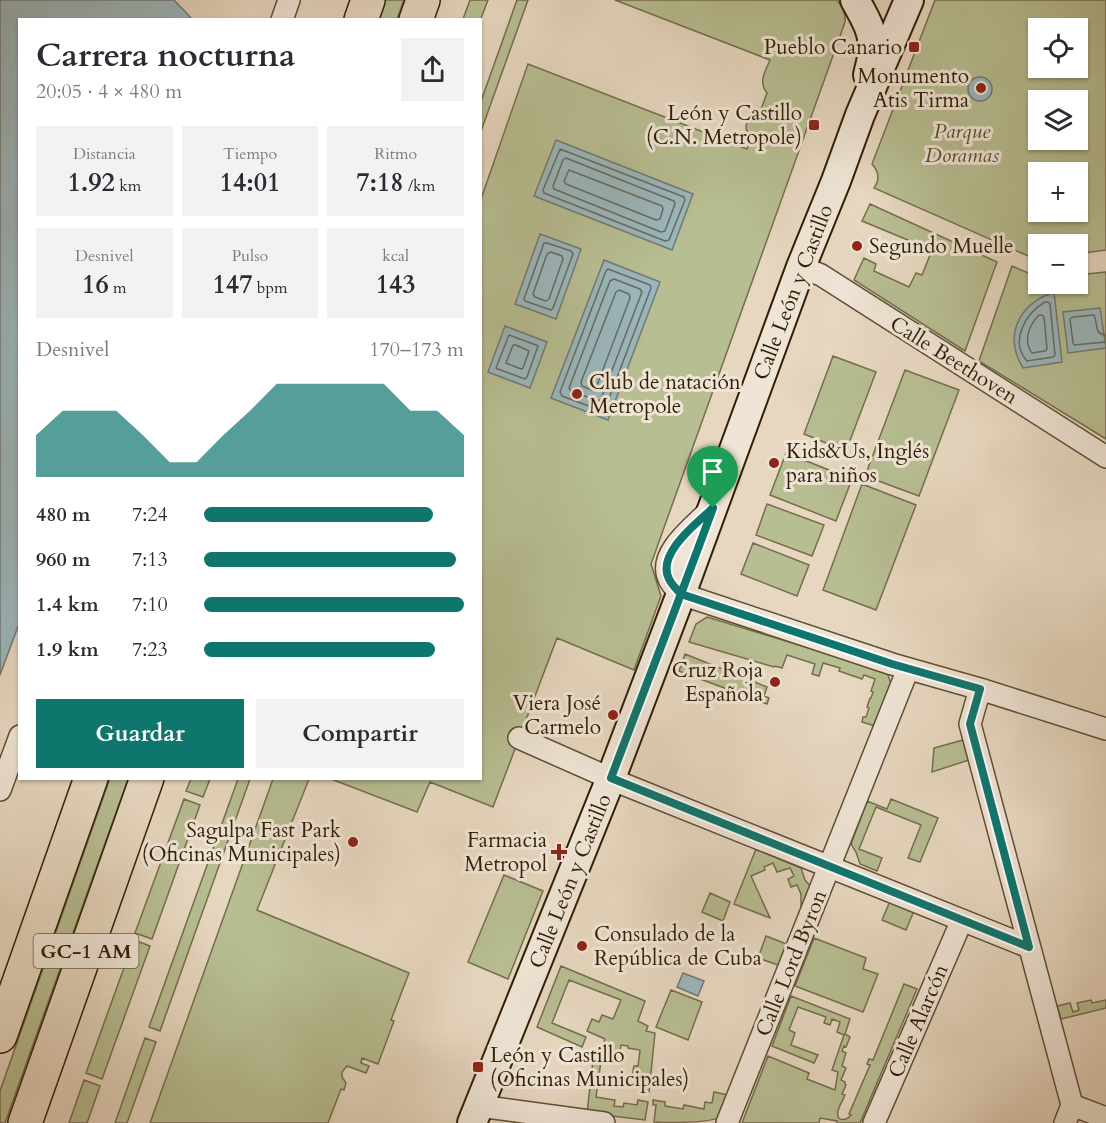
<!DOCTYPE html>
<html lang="es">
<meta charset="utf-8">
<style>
:root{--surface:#fff;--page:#f2f2f3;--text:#2b2b33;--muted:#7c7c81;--accent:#0f766e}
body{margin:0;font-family:Cardo,serif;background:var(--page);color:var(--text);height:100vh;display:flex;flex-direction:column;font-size:22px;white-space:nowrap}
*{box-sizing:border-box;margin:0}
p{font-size:20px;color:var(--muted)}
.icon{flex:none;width:33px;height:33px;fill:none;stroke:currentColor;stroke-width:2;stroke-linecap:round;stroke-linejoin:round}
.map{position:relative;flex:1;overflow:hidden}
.panel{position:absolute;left:18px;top:18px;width:464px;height:762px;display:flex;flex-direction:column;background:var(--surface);border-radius:0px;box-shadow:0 2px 4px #0004}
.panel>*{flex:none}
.fabs{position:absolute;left:1028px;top:18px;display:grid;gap:12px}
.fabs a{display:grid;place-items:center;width:60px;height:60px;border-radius:0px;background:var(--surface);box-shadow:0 2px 4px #0004;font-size:30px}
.pin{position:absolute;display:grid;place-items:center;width:51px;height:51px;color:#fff;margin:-62px -26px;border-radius:50% 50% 50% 0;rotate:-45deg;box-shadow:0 0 6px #0007}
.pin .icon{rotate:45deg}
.round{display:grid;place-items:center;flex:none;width:63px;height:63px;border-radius:0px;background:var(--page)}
.head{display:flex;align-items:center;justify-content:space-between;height:102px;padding:0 18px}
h1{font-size:33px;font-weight:700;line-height:45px}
.metrics{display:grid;grid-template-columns:repeat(3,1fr);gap:9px;height:102px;padding:6px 18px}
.metrics div{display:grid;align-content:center;border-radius:0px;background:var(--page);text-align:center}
.metrics b{font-size:26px;font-weight:700}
.metrics small{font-size:16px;font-weight:400}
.metrics p{font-size:16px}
.chart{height:168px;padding:12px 18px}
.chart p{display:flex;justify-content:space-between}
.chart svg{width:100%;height:108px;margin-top:6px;fill:var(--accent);opacity:.7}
.primary-button{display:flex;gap:12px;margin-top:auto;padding:12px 18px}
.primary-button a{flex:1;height:69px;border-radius:0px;background:var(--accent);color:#fff;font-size:24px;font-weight:700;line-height:69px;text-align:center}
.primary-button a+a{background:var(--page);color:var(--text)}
ul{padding:0 18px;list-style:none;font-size:20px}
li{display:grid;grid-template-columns:96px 72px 1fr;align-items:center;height:45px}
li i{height:15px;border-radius:8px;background:var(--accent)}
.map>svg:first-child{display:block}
.green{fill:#b7be92;stroke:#746e4c;stroke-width:1.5;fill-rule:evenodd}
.water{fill:#9bb7bd;stroke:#717a73;stroke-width:1.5}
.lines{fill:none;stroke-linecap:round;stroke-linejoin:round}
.shore{stroke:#666b61;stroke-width:1.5}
.street-casing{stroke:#5e4d34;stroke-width:24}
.secondary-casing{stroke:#311f05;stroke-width:32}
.highway-casing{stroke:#311f05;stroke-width:36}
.street{stroke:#efe5d6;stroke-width:21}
.secondary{stroke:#efe5d6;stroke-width:28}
.highway{stroke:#e7d7c0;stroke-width:33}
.route-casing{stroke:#fff;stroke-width:12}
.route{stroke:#0f766e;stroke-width:8}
.poi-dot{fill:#8f2418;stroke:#efe5d6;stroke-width:2}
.labels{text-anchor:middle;stroke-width:6;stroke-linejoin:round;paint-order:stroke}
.shield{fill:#efe5d6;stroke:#6a5a44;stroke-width:1.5}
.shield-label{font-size:20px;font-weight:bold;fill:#311f05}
.poi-label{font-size:21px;fill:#311f05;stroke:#efe5d6;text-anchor:end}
.park-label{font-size:21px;font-style:italic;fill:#594f2f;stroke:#efe5d6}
.street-label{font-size:21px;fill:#311f05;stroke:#efe5d6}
</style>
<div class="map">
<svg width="1106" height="1123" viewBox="0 0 1106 1123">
<rect width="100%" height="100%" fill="#e7d7c0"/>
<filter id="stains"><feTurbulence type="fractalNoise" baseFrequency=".00333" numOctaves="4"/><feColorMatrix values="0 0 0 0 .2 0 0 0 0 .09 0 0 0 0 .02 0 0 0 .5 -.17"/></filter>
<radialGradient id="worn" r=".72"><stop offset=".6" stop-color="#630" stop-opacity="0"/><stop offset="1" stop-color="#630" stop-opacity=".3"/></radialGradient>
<path class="green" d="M383 0H404L397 19 376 20Z
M470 0H488L480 21V20L463 19Z
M517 0H528L480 134V104Z
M615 0H837C843 7 846 13 845 22L651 564 661 596 634 670 557 638 493 807 430 782 417 812 331 779 480 778V202L528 64 747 149 751 137C742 128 746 117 759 115L767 93C758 82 765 72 770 60Z
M935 0H1106V250L1077 254V244H1038V259H1035L874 188C880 179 879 172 872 164ZM1038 28H1077V68H1038ZM1038 100H1077V140H1038ZM1038 172H1077V212H1038Z
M870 204 997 262 965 351 854 280 864 258 876 264 874 271 909 287 916 273 922 275 932 250 862 221Z
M1012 266 1038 277V284H1077V275L1106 272V439L979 361Z
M833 356 876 372 846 451 804 434Z
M905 370 959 390 919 496 865 476Z
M786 453 852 479 836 521 770 495Z
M862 484 916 505 876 610 823 590Z
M767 504 824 525 812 556 756 535Z
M753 543 809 565 797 596 741 574Z
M707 617 887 672 891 684 875 726 862 722 863 717H866L869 708 867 707 870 698H871L873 692 871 691 875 679 864 675 862 679 839 671 840 668 823 663 819 676 812 674 815 664 787 655 782 668 775 666 774 667 689 642 696 624Z
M685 654 767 687 764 696 769 698 767 704 679 671Z
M963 740 969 760 932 772 934 748Z
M110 778 128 779 5 1123H0V1091Z
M191 779H210L203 797 186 791Z
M238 779H250L160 1031 149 1027Z
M273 779H309L257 910 409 973 391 1020 394 1021 378 1064 362 1058 361 1063 369 1066 366 1073 347 1066 342 1072V1077L346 1083 344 1090 341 1089 328 1123H150Z
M184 799 200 805 152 939 135 933Z
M891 799 938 818 920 862 908 858 921 825 876 807 859 849 882 858 877 871 860 864 856 852 851 844 867 801 887 809Z
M756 849 801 868 805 880 812 888 801 915V894L797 885 791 887 788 879 794 876 790 868 777 872 773 863 764 867 765 870 751 876 770 918 734 904Z
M504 875 543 891 508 979 468 962Z
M710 893 730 902 723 921 702 912Z
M890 901 914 911 906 930 882 920Z
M766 936 789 945 781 966 758 958Z
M814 938 866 958 863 969 878 974 863 1012 795 986Z
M134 940 150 946 102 1079 86 1073Z
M561 966 645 1001 638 1021 648 1026 646 1031 655 1033 649 1092 643 1091 644 1077 632 1076 634 1066H638L640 1050 628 1048V1046L621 1045 620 1052 611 1051 609 1062 601 1061 596 1097 615 1100 614 1106 623 1107 624 1103 637 1105 638 1100 648 1102 645 1120 587 1113 594 1052 602 1048 605 1039 587 1031 592 1019 599 1022 602 1015 613 1019 621 1000 569 980 552 1023 586 1037 582 1047 537 1027Z
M904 984 917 989 860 1123H837V1121L820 1118 819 1123H742L768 1056 809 1073 807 1079 835 1090 838 1072 832 1070 844 1035 837 1032 840 1022 832 1019 830 1025 824 1023 826 1017 798 1007 789 1030 795 1033 791 1045 818 1055 814 1063 772 1046 791 996 850 1019 845 1034 850 1037 846 1047 844 1046 842 1051 846 1053 842 1066 846 1068 841 1080 845 1082V1084L846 1085 842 1094 845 1095C843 1100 839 1106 838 1111 836 1121 845 1122 851 1115L849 1114 870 1065 867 1064 869 1059 873 1060Z
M671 990 702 1002 688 1040 656 1027Z
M1091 1000 1092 1003 1106 1000V1008L1061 1019 1057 1006 1070 1003 1073 1012 1079 1010 1077 1003Z
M145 1038 156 1042 127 1123H115Z
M84 1080 100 1086 87 1123H69Z
M714 1092 729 1095C727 1101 725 1112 720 1117 711 1123 668 1123 654 1122L656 1105H653V1100L665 1102V1106L683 1109 684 1105 704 1109 705 1102 712 1103Z"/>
<path class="water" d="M0 0H174L192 19 20 20V621L0 675Z
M968 89a12 12 0 1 1 24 0a12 12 0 1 1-24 0Z
M556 140 693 194 672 250 534 196Z
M540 234 581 249 556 319 515 304Z
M604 260 660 282 608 420 551 398Z
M1054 292 1062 362 1023 368C1003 335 1019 304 1054 292Z
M1100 308 1106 348 1068 353 1063 312Z
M505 326 547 342 530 388 488 372Z
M683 973 704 981 698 996 677 987Z"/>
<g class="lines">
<path class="shore" d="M560 149 684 197 685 200 669 240 665 241 544 193 543 190Z
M566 158 674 201 675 204 665 231 661 232 554 189 553 186 563 160Z
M569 170 662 206 663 209 660 219 656 220 566 184 564 181Z
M544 243H547L571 251 573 254 553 308 551 310 525 301 524 299Z
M551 252 562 256 563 259 549 299 546 301 535 297 533 294 547 254Z
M608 269 650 285 651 288 605 409 602 411 562 396 560 392 606 271Z
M614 279 640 289 642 292 601 399 598 401 571 391 569 388 610 281Z
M619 290 629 294 630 298 596 388 592 390 582 386 581 382 616 292Z
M1045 302H1048L1050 304 1055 355 1053 357 1027 361C1009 341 1026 313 1045 302Z
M1039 315H1042L1044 317 1047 349 1045 351 1032 353C1023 341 1029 325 1039 315Z
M509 335 536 345 538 346 527 377 525 379 498 369 496 368Z
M1106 335C1094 335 1098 323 1094 315L1073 317 1070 319 1073 343 1074 345 1106 342
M513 345H516L529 351 523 368 521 369 506 363Z"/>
<defs>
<path id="street" d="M282 20 289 0
M801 267 821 275 1106 457
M708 512C693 527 657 554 669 579 671 584 677 590 681 594L892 664 980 689 1106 729
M980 689 970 724 1072 1105
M519 738 623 784 1029 947
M0 790 20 736
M1072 1105 1106 1118
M479 1106 604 1123
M727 1123 908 669
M874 1123 962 920
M1065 1123 1072 1105"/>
<path id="secondary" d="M855 0C864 16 874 32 873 51 872 59 870 67 868 75
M472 1123 611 778 681 594 801 267 836 181 860 115 909 0"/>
<path id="highway" d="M361 20 368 0
M416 20 423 0
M0 1036 91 778
M25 1123 147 778"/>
</defs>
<use href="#street" class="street-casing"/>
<use href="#secondary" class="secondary-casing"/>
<use href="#highway" class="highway-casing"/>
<use href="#street" class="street"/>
<use href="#secondary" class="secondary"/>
<use href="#highway" class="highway"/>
</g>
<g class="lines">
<defs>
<path id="route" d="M713 508C680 598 645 688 611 778L1029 947 970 724 980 689 892 664 681 594C677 590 672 585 669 579 656 554 697 523 713 508"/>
</defs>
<use href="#route" class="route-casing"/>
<use href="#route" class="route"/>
</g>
<g class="poi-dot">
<rect x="908" y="41" width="12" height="12" rx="3"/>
<circle cx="981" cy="88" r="6"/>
<rect x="808" y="119" width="12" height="12" rx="3"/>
<circle cx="857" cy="246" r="6"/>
<circle cx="577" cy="394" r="6"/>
<circle cx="774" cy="463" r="6"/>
<circle cx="775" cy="682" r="6"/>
<circle cx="613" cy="715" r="6"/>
<circle cx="353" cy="842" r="6"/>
<path d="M556 843h6v6h6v6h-6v6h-6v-6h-6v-6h6z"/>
<circle cx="582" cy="946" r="6"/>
<rect x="472" y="1061" width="12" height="12" rx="3"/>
</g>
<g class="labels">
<rect class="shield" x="33.5" y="934" width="105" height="34" rx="4.5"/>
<g class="shield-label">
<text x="86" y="958">GC-1 AM</text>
</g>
<g class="poi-label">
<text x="902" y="54">Pueblo Canario</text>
<text x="969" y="83">Monumento<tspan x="969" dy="24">Atis Tirma</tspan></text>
<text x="802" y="120">León y Castillo<tspan x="802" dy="24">(C.N. Metropole)</tspan></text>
<text x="869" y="253" text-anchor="start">Segundo Muelle</text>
<text x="589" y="389" text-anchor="start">Club de natación<tspan x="589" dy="24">Metropole</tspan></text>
<text x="786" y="458" text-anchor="start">Kids&amp;Us, Inglés<tspan x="786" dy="24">para niños</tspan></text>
<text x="763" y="677">Cruz Roja<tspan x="763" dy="24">Española</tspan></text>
<text x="601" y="710">Viera José<tspan x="601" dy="24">Carmelo</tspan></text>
<text x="341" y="837">Sagulpa Fast Park<tspan x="341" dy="24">(Oficinas Municipales)</tspan></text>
<text x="547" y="847">Farmacia<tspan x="547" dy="24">Metropol</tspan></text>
<text x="594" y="941" text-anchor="start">Consulado de la<tspan x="594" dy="24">República de Cuba</tspan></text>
<text x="490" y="1062" text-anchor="start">León y Castillo<tspan x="490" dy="24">(Oficinas Municipales)</tspan></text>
</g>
<g class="park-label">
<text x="962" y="138">Parque<tspan x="962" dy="24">Doramas</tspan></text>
</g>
<g class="street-label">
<text transform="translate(793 292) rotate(-69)" y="7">Calle León y Castillo</text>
<text transform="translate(954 360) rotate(32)" y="7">Calle Beethoven</text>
<text transform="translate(570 881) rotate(-68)" y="7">Calle León y Castillo</text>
<text transform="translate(791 963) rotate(-68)" y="7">Calle Lord Byron</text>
<text transform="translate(918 1021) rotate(-67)" y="7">Calle Alarcón</text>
</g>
</g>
<rect width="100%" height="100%" filter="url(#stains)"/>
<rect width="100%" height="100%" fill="url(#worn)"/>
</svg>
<div class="fabs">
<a><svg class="icon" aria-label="locate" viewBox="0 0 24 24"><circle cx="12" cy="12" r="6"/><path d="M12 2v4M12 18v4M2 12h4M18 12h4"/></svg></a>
<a><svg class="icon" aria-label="layers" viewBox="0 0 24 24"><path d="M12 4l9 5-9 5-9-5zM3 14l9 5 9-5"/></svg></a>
<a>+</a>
<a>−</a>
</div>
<div class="pin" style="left:713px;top:508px;background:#1e9e55"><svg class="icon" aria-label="arrive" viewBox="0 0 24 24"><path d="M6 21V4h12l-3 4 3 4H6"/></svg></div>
<section class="panel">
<div class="head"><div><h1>Carrera nocturna</h1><p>20:05 · 4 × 480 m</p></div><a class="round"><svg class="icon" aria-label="share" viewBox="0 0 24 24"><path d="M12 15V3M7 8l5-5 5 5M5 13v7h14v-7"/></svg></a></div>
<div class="metrics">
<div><p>Distancia</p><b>1.92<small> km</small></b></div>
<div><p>Tiempo</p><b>14:01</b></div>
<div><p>Ritmo</p><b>7:18<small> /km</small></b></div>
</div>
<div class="metrics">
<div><p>Desnivel</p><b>16<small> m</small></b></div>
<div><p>Pulso</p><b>147<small> bpm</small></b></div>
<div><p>kcal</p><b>143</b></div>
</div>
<div class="chart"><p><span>Desnivel</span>170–173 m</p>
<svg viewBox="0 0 160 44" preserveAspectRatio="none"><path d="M0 44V27L10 17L20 17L30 17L40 27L50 38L60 38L70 27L80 17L90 6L100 6L110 6L120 6L130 6L140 17L150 17L160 27V44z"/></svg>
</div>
<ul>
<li><b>480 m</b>7:24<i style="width:88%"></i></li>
<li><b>960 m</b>7:13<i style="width:97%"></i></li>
<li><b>1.4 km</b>7:10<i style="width:100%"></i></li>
<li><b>1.9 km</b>7:23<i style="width:89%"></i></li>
</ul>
<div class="primary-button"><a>Guardar</a><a>Compartir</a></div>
</section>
</div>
